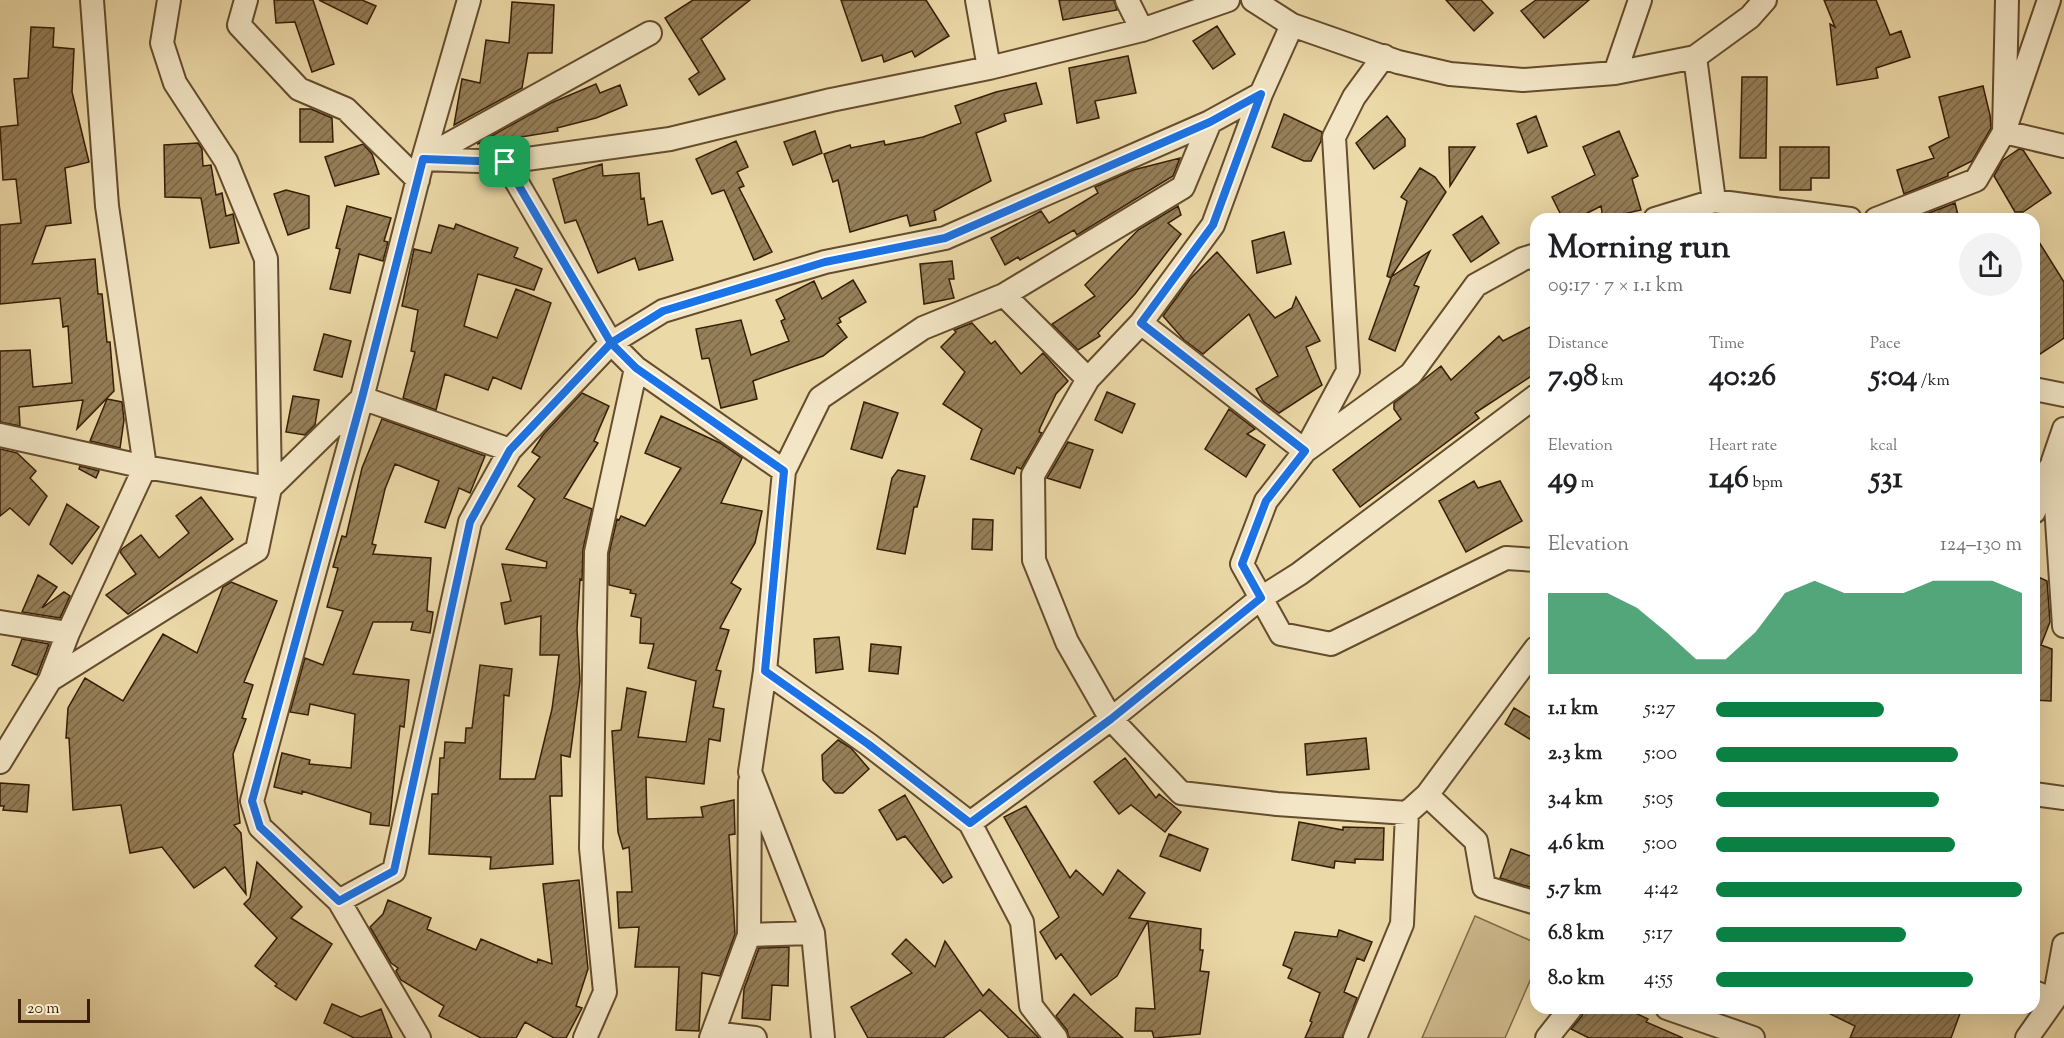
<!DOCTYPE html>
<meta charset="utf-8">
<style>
:root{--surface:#fff;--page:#f2f2f2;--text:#202124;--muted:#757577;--accent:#0b8043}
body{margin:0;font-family:"Sorts Mill Goudy",serif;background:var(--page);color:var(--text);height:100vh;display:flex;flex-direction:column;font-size:22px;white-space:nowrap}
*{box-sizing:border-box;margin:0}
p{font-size:20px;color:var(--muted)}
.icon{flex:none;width:33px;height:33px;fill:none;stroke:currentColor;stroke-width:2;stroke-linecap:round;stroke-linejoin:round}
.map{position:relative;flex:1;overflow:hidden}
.drawer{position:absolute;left:1530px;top:213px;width:510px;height:801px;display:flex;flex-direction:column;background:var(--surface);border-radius:18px;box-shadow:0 6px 24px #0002}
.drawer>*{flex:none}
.scale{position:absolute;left:18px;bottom:15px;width:72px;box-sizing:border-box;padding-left:6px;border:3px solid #361d04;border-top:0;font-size:16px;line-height:21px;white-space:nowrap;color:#361d04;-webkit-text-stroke:4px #f3e6c6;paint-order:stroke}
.pin{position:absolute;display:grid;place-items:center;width:51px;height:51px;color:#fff;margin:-26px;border-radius:12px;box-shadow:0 3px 9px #0006}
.round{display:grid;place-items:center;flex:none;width:63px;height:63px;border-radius:32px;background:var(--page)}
.summary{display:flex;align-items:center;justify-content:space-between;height:102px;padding:0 18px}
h1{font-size:33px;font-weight:800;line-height:45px}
.figures{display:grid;grid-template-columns:repeat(3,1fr);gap:9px;height:102px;padding:6px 18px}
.figures div{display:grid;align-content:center}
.figures b{font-size:30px;font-weight:800}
.figures small{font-size:16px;font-weight:400}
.figures p{font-size:16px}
.chart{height:168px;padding:12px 18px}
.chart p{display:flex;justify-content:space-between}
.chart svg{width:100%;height:108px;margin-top:6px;fill:var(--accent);opacity:.7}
ul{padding:0 18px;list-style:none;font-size:20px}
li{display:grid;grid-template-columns:96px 72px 1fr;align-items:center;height:45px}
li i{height:15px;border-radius:8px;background:var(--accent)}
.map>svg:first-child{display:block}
.green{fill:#cdb98c;stroke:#826b48;stroke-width:1.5}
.building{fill:url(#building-hatch);stroke:#361d04;stroke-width:1.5}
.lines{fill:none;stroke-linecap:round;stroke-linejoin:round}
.minor-casing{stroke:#644c2d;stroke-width:26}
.minor{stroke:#f3e6c6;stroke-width:22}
.route-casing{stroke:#fff;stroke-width:12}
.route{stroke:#1a73e8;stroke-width:8}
</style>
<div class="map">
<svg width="2064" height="1038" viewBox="0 0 2064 1038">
<defs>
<pattern id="building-hatch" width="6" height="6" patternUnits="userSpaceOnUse" patternTransform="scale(1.5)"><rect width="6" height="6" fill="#957f59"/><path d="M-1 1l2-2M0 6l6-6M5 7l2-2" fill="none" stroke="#7a6747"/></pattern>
</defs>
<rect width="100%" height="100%" fill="#ecd9a8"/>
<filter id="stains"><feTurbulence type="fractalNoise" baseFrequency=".00333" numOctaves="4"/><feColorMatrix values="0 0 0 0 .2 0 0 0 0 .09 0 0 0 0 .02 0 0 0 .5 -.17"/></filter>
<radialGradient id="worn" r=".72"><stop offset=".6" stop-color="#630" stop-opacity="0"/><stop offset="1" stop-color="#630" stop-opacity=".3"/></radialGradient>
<path class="green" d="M1475 916 1536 943V967L1505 1038H1422Z"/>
<path class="building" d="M274 0H313L334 64 312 72 295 22 276 23Z
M319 0H362L376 6 367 24Z
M693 0H750L701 39 725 79 699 95 689 79 699 72 665 18Z
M841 0H926L949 36 915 57 912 51 884 62 882 55 862 61Z
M1059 0H1114L1117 10 1063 20Z
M1446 0H1481L1493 13 1474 31Z
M1536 0H1589L1544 38 1521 11Z
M1824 0H1876L1890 35 1901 31 1910 57 1876 68 1878 78 1837 85 1830 24 1835 27Z
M512 2 554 5 552 53H528L522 88 454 125 462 79 480 83 486 40 509 43Z
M1217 26 1235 54 1213 69 1193 41Z
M31 27 54 28 53 47 74 49 72 92 89 162 65 168 71 223 46 226 32 264 95 259 98 294H102L107 342H110L114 391 77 429 83 400 19 407 20 426 0 422V351L30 350 33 387 72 383 68 326 63 327 60 298 0 304V225L21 223 16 179 3 180 0 127 18 125 14 79 28 78Z
M1128 56 1136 93 1095 101 1099 118 1077 123 1069 68Z
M1742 77H1767L1766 158H1740Z
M1036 83 1042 104 1004 114 1006 121 976 133 991 181 934 211 936 220 910 226 907 215 850 232 838 180 833 182 824 154 850 145 851 148 884 141 885 145 923 137 961 123 955 106 996 92Z
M596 84 600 93 620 85 627 105 596 118 557 128 558 131 515 138 513 147 509 148 505 139 477 144 551 103Z
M1983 86 1990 115 1991 128 1972 161 1948 173V176L1904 194 1897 170 1934 158 1929 147 1949 137 1939 97Z
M300 109H311L332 118 333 142H300Z
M1284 114 1322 132 1321 141 1311 161H1304L1272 147Z
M1387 116 1405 139V146L1374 169 1356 143Z
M1536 116 1547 146 1528 153 1517 124Z
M815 131 822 153 793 165 784 142Z
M1619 131 1638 176 1632 179 1641 210 1623 214 1624 219H1603L1601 206 1576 219H1563L1552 197 1595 175 1583 147Z
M736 141 748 167 737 172 744 186 739 188 772 252 754 260 724 190 712 194 696 159Z
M198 143 202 149 203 166 211 165 216 195 222 193 226 216 233 214 239 243 210 248 201 198 165 197 164 145Z
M363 144 372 154 379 174 335 186 325 157Z
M1449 147H1475L1450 186Z
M1780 147H1829V178H1811V190H1780Z
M2019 149 2023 150 2051 193 2023 212H2015L1994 176 2003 160Z
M1180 158 1173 176 1077 235 1074 230 1020 260 1018 257 1005 265 991 238 1041 211 1049 223 1098 193 1095 187 1133 170Z
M602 164 603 176 639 173 641 199 644 198 648 225 662 221 673 260 639 270 635 258 598 273 576 220 565 223 553 179Z
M1420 168 1435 177 1446 192 1391 277 1430 251 1414 285 1419 287 1395 351 1369 339 1391 278 1387 276 1407 201 1401 197Z
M286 190 309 196V228L288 235 274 194Z
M1955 203 1959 219H1913Z
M347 206 391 218 384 241 388 242 383 261 359 254 350 293 330 289 340 249 336 248Z
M1178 206 1181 215 1168 223 1181 234 1135 294 1098 333 1100 336 1078 350 1052 324 1095 296 1085 285 1138 230Z
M1482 216 1499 243 1471 262 1453 235Z
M456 224 518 248 514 257 542 269 534 290 478 274 464 326 497 338 516 289 551 303 521 389 493 377 488 390 445 374 436 410 403 398 415 352 411 351 418 310 402 306 414 249 431 253 439 225 454 229Z
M1284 232 1291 264 1257 273 1252 241Z
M2034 234 2064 282V338L2034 358Z
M1217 252 1275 318 1292 308 1296 297 1320 341 1306 347 1322 385 1279 413 1263 401 1256 389 1278 376 1249 314 1203 354 1184 340 1163 316 1190 279Z
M952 261 954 279H949L954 298 924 304 920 264Z
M853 280 866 302 839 318 841 322 837 324 847 337 823 356 753 381 757 399 721 408 709 358 702 359 696 329 741 320 751 355 789 341 781 321 785 319 776 300 814 281 822 299Z
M972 323 991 344 995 341 1021 374 1043 353 1068 381 1056 394 1040 428 1039 432 1042 433 1021 469 1017 467 1014 474 971 459 982 429 943 404 965 372 941 347 956 332 954 330Z
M1536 324V373L1475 413 1479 418 1360 507 1333 470 1401 419 1394 409V403L1441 366 1451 380 1499 336 1503 341Z
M324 334 351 341 342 377 314 370Z
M1107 392 1135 404 1122 433 1095 420Z
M582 393 609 406 594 441 598 443 564 498 592 509 583 549 582 580 580 579 577 629 580 681 570 757 561 755 562 796H550L553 864 490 869 491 857 429 854 432 794H438L440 758H444L445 742 465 743 466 728H472L480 665 512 669 509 696 504 695 500 779H535L552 709 559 655H540L541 616 505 624 501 603 511 601 502 564 546 568 547 562 506 549 535 499 518 486 540 457 532 452 543 435Z
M293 396 319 400 315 425 305 435 286 432Z
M107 399 122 402 124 420 120 448 90 441Z
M864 402 898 413 882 458 851 449Z
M1229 409 1255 429 1247 434 1265 445 1246 477 1205 449Z
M661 416 720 443 742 458 721 503 762 511 755 543 731 583 741 589 720 628 729 630 716 670 721 671 713 707 724 709 720 741 709 739 704 784 646 777 647 819 703 817 701 807 734 800 735 834 729 835 735 934 720 976 702 973 699 1031 676 1030 679 967H635L639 927 619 928 617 892H632L629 847 623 849 618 832 612 731 621 730 627 688 646 692 638 737 686 742 696 681 648 668 654 644 640 643 641 618 631 616 636 594 630 593 631 590 609 585V554L617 519 619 520 621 516 645 526 681 468 645 453Z
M382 419 485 456 470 493 459 488 445 528 425 522 439 481 395 464 385 489 372 544 376 545 373 554 431 558 427 611 433 612 430 633 411 630 413 622H373L353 674 409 680 404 727 400 726 389 826 370 824 371 813 302 791V794L274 787 282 753 310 760 309 764 351 768 355 714 310 704 308 715 290 712 305 658 323 665 343 611 327 607 338 568 333 567 342 536 346 537 362 468Z
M1068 442 1093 450 1080 488 1047 478Z
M0 449 17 453 36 471 30 478 47 496 29 525 10 508 0 516Z
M80 466 99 471 96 478 79 469Z
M898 470 925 476 917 507H914L905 554 877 549 892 478Z
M1474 481 1478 488 1500 481 1522 521 1466 552 1439 501Z
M201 497 233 539 128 614 106 595 136 574 120 552 122 549 141 535 159 558 189 533 176 516Z
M67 504 99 527 72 564 50 544Z
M973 519 993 520 992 550 972 549Z
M38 575 57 587 42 608 64 592 70 596 60 618 22 612Z
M2034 575 2047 581 2050 622 2041 645 2052 649 2051 701 2034 700Z
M231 582 277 601 244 682 253 685 242 718 246 719 233 754 240 823 234 825 241 833 246 894 225 867 194 888 162 847 130 853 121 805 73 810 69 738H66L68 708 85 678 123 701 163 634 197 653 223 587Z
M839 637 843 669 816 673 814 639Z
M22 639 49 644 37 675 12 665Z
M871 644 901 647 898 674 869 671Z
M1514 708 1536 721V743L1505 724Z
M1366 738 1369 769 1307 775 1305 744Z
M838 740 851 748 869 769 843 793H835L823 780 822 755Z
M1125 758 1156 798 1159 794 1181 812 1165 832 1131 805 1119 814 1094 782Z
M0 783 29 785 27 812 3 810 4 806H0Z
M905 795 952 877 943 883 905 836 897 840 879 810Z
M1026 806 1070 878 1076 870 1103 895 1118 870 1145 893 1129 918 1148 921 1117 976 1091 995 1061 954 1056 959 1040 932 1059 917 1004 817Z
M1299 822 1343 830V827L1384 828 1383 860 1355 859V863L1335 861 1334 868 1292 860Z
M1169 834 1208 849 1200 871 1160 856Z
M1511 849 1536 858V889L1500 878Z
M257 862 302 907 291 918 332 944 296 1000 275 986 277 984 255 966 277 938 244 904 250 898Z
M579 880 588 969 576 1006 582 1008 566 1038H554L525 1022 516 1038H481L439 1016 444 1006 401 980 396 971 398 968 391 963 370 927 383 914 388 900 431 918 427 929 476 950 481 939 537 963 538 959 552 964 543 884Z
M1148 921 1201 929 1200 950H1203L1200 971 1209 972 1200 1034 1154 1038 1152 1031H1135L1136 1008 1155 1009Z
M1339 930 1372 942 1364 961 1357 958 1344 992 1357 998 1342 1038H1305L1312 1022 1310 1021 1320 993 1288 978 1292 969 1283 965 1295 932 1337 937Z
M906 939 935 967 945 941 983 996 989 989 1039 1038H1009L980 1010 943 1038H868L851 1007 912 973 892 954Z
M789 947 788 986 772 985 770 1020 742 1018 744 989 759 948Z
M1074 994 1096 1014 1123 1038H1069L1067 1030 1056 1016Z
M332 1004 361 1017 381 1009 392 1038H354L324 1023Z
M1584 1008H1625L1648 1019 1646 1022 1683 1038H1589L1571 1029 1582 1016Z
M1818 1008H1962L1951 1038H1850L1855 1026Z"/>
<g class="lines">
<defs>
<path id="minor" d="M246 0 239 25 299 89 346 109 418 180
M977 0 989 68
M1127 0 1142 30
M1253 0 1292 25 1398 62 1450 74 1523 80 1615 73 1695 57 1750 17 1765 0
M2007 0 2004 132 2064 146
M1695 57 1714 201
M1615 73 1640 0
M1261 94 1213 225 1141 323 1088 379 1033 475 1034 560 1067 642 1111 719 1181 793 1277 804 1407 813
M424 158 650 33
M423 159 505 162 670 139 831 100 989 68 1142 30 1228 0
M505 162 611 343 636 368 784 471
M1655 219 1714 201 1850 219
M1876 219 1976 180 2004 132 2049 0
M1536 255 1523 259 1476 285 1411 374 1305 451 1266 501 1242 564 1281 634 1331 644 1506 558 1536 560
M1004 295 1088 379
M1141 323 1305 451 1348 371 1334 137 1354 97 1384 56
M2034 389 2064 395
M2064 429 2053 461 2064 626
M0 435 145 467 270 488 266 259 226 161 175 83 162 43 169 0
M2034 512 2050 468
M0 622 68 633
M765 671 868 744 970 823 1022 922 1031 1006 1056 1038
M50 680 68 633 145 467 107 206 92 0
M0 762 50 680 257 550 270 488 362 398 510 450
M2034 794 2064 798
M1427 795 1476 841 1484 887 1536 903
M970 823 1111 719 1261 598 1299 574 1536 396
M339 901 394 871 470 522 510 450 611 343 663 311 825 262 945 238 1210 122 1261 94 1292 25
M749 935 813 933
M2034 992 2054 1000
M1667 1008 1753 1038
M713 1033 755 1038
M419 1038 339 901 260 827 252 801 362 398 423 159 469 0
M585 1038 605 992 591 848 596 552 636 368
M711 1038 749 935 750 782
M823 1038 813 933 750 772 765 671 784 471 820 398 923 328 1004 295 1183 187 1210 122
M1355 1038 1402 924 1407 813 1427 795 1536 648
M1547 1038 1571 1008
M2027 1038 2054 1000 2064 945"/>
</defs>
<use href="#minor" class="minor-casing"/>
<use href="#minor" class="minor"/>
</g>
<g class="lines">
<defs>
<path id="route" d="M505 162 423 159 362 398 252 801 260 827 339 901 394 871 470 522 510 450 611 343 636 368 784 471 765 671 868 744 970 823 1111 719 1261 598 1242 564 1266 501 1305 451 1141 323 1213 225 1261 94 1210 122 945 238 825 262 663 311 611 343 505 162"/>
</defs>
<use href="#route" class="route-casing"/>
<use href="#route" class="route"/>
</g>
<rect width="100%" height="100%" filter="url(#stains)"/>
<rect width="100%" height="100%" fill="url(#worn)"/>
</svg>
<div class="scale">20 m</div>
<div class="pin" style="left:505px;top:162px;background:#1e9e55"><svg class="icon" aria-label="arrive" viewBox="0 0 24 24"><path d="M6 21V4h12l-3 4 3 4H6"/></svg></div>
<section class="drawer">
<div class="summary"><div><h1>Morning run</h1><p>09:17 · 7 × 1.1 km</p></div><a class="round"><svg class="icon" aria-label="share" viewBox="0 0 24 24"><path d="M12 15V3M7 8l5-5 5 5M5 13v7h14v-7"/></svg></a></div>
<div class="figures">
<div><p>Distance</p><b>7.98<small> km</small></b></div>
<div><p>Time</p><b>40:26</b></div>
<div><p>Pace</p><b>5:04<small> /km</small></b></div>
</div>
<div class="figures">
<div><p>Elevation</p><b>49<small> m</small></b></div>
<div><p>Heart rate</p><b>146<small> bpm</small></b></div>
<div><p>kcal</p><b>531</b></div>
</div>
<div class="chart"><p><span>Elevation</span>124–130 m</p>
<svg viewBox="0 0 160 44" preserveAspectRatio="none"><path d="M0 44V11L10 11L20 11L30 17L40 27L50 38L60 38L70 27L80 11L90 6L100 11L110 11L120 11L130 6L140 6L150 6L160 11V44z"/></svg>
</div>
<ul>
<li><b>1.1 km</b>5:27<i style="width:55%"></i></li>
<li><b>2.3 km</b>5:00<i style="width:79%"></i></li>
<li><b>3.4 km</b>5:05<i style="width:73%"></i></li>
<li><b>4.6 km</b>5:00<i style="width:78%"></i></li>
<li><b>5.7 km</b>4:42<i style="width:100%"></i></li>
<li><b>6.8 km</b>5:17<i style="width:62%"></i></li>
<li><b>8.0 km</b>4:55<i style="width:84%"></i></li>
</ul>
</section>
</div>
